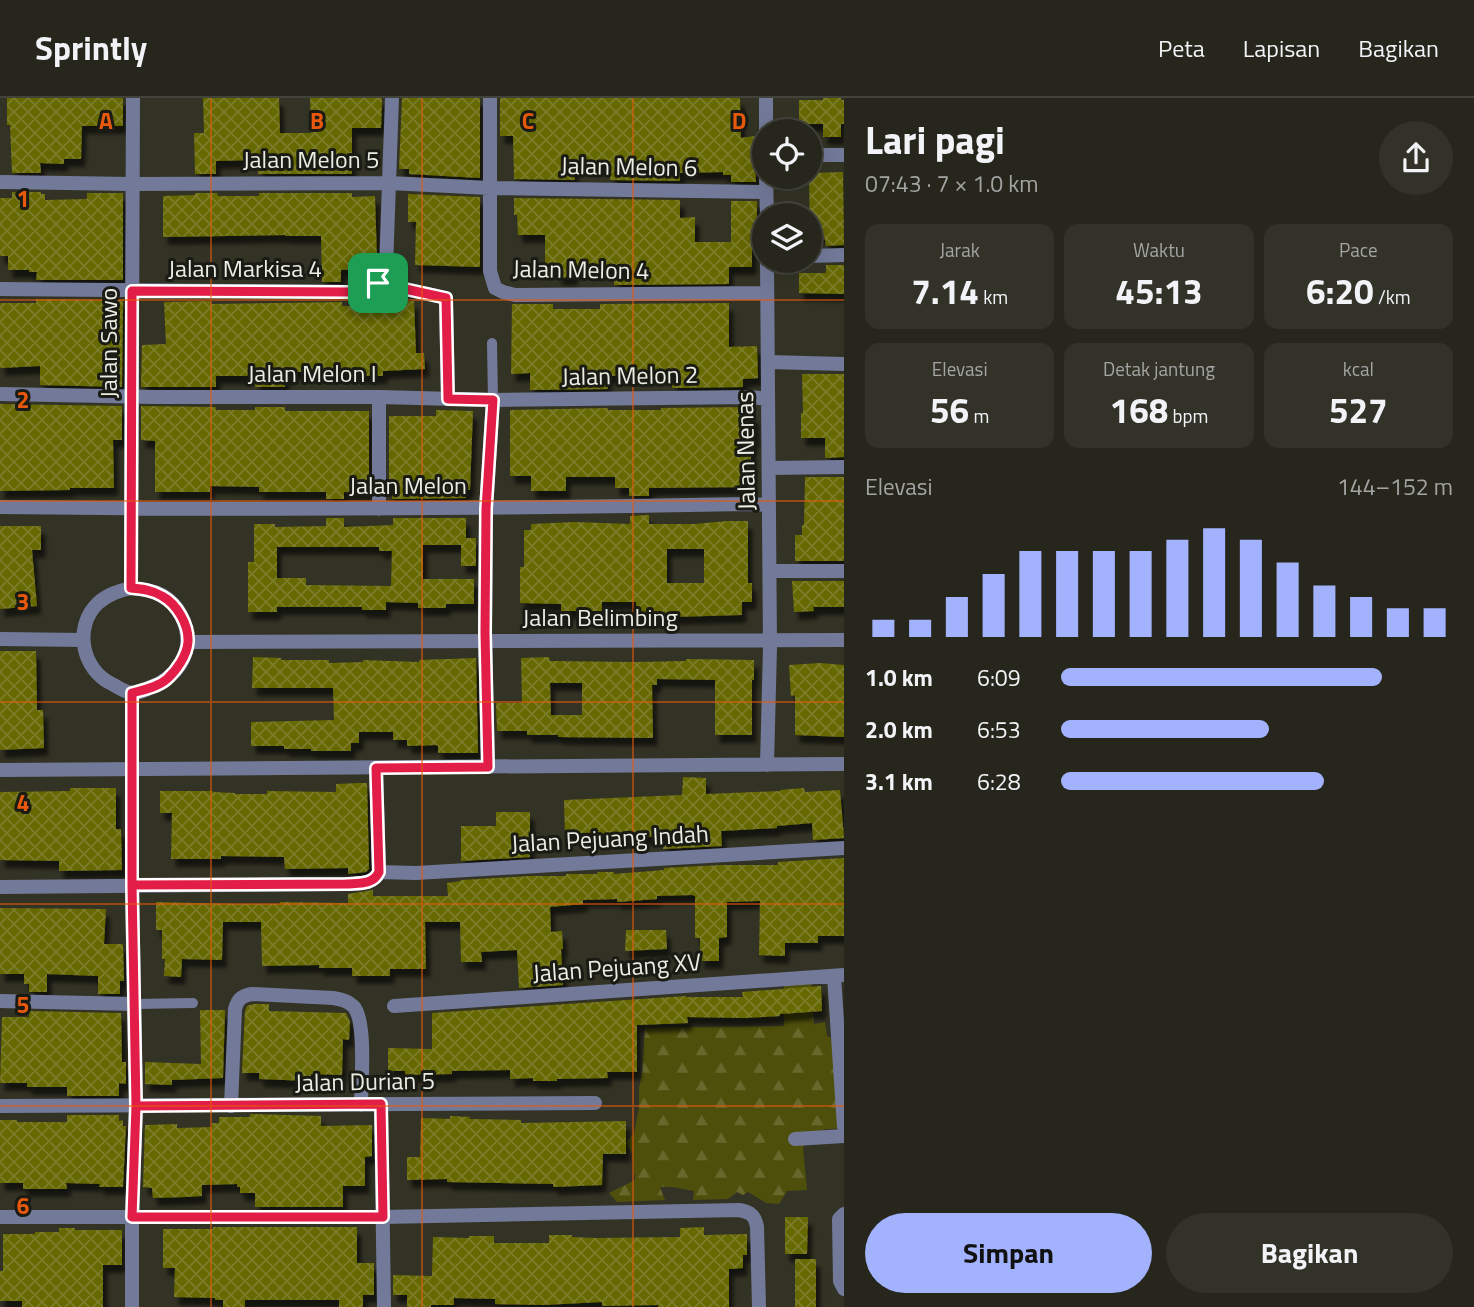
<!DOCTYPE html>
<html lang="id">
<meta charset="utf-8">
<style>
:root{--surface:#26261c;--page:#323229;--text:#f1f3f6;--muted:#a4a5a3;--line:#42433b;--accent:#a2b2fd}
body{margin:0;font-family:"Titillium Web",sans-serif;background:var(--page);color:var(--text);height:100vh;display:flex;flex-direction:column;font-size:26px;white-space:nowrap}
*{box-sizing:border-box;margin:0}
p{font-size:23px;color:var(--muted)}
.icon{flex:none;width:38px;height:38px;fill:none;stroke:currentColor;stroke-width:2;stroke-linecap:round;stroke-linejoin:round}
.map{position:relative;flex:1;overflow:hidden}
.drawer{display:flex;flex-direction:column;background:var(--surface);width:630px}
.drawer>*{flex:none}
.fabs{position:absolute;left:752px;top:21px;display:grid;gap:14px}
.fabs a{display:grid;place-items:center;width:70px;height:70px;border-radius:50%;background:var(--surface);box-shadow:0 7px 28px #0002,0 0 0 2px var(--line);font-size:35px}
.pin{position:absolute;display:grid;place-items:center;width:60px;height:60px;color:#fff;margin:-30px;border-radius:14px;box-shadow:0 4px 10px #0006}
.round{display:grid;place-items:center;flex:none;width:74px;height:74px;border-radius:37px;background:var(--page)}
.headline{display:flex;align-items:center;justify-content:space-between;height:119px;padding:0 21px}
h1{font-size:38px;font-weight:700;line-height:52px}
.stats{display:grid;grid-template-columns:repeat(3,1fr);gap:10px;height:119px;padding:7px 21px}
.stats div{display:grid;align-content:center;border-radius:14px;background:var(--page);text-align:center}
.stats b{font-size:35px;font-weight:700}
.stats small{font-size:19px;font-weight:400}
.stats p{font-size:19px}
.chart{height:196px;padding:14px 21px}
.chart p{display:flex;justify-content:space-between}
.chart svg{width:100%;height:126px;margin-top:7px;stroke:var(--accent);stroke-width:6}
.button{display:flex;gap:14px;margin-top:auto;padding:14px 21px}
.button a{flex:1;height:80px;border-radius:42px;background:var(--accent);color:#111;font-size:28px;font-weight:700;line-height:80px;text-align:center}
.button a+a{background:var(--page);color:var(--text)}
ul{padding:0 21px;list-style:none;font-size:23px}
li{display:grid;grid-template-columns:112px 84px 1fr;align-items:center;height:52px}
li i{height:18px;border-radius:9px;background:var(--accent)}
header{display:flex;align-items:center;gap:42px;box-sizing:border-box;height:98px;padding:0 35px;background:var(--surface);border-bottom:2px solid var(--line)}
header strong{font-size:33px}
nav{display:flex;gap:38px;margin-inline-start:auto;font-size:24px}
main{display:flex;flex:1;min-height:0}
.map>svg:first-child{display:block}
.forest{fill:url(#forest-firs)}
.building{fill:url(#building-cross-hatch);fill-rule:evenodd;filter:url(#shadow)}
.lines{fill:none;stroke-linecap:round;stroke-linejoin:round}
.lane{stroke:#737a99;stroke-width:10}
.street{stroke:#737a99;stroke-width:14}
.route-casing{stroke:#fff;stroke-width:14}
.route{stroke:#e11d48;stroke-width:9}
.grid{fill:none;stroke:#e8590c;stroke-width:2;stroke-opacity:0.55}
.labels{text-anchor:middle;stroke-width:6;stroke-linejoin:round;paint-order:stroke}
.street-label{font-size:24px;fill:#ebece2;stroke:#1a1b14}
.grid-label{font-size:23px;text-anchor:middle;font-weight:bold;fill:#e8590c;stroke:#1a1b14;stroke-width:6;stroke-linejoin:round;paint-order:stroke}
</style>
<header>
<strong>Sprintly</strong>
<nav><a>Peta</a><a>Lapisan</a><a>Bagikan</a></nav>
</header>
<main>
<div class="map">
<svg width="844" height="1209" viewBox="0 0 844 1209">
<defs>
<pattern id="forest-firs" width="22" height="20" patternUnits="userSpaceOnUse" patternTransform="scale(1.75)"><rect width="22" height="20" fill="#4e4f0a"/><path d="M5 1l3.5 6h-7zM16 11l3.5 6h-7z" fill="#68682d"/></pattern>
<pattern id="building-cross-hatch" width="8" height="8" patternUnits="userSpaceOnUse" patternTransform="scale(1.75)"><rect width="8" height="8" fill="#666705"/><path d="M0 0l8 8M0 8l8-8" fill="none" stroke="#7c7d29"/></pattern>
<filter id="shadow"><feDropShadow dx="4.5" dy="8" stdDeviation="2" flood-color="#0009"/></filter>
</defs>
<rect width="100%" height="100%" fill="#333325"/>
<path class="forest" d="M811 881 814 926 825 924 827 938 836 942 844 1028C837 1031 834 1031 827 1031 817 1032 810 1042 803 1049L807 1092 787 1093 779 1106 766 1105 748 1094 743 1097 737 1094 728 1101 693 1102 694 1093 672 1089H660L665 1102 617 1104 609 1095 635 1082 632 1055 626 1044 634 1035 639 1010V990L642 975 645 930 784 928V882Z"/>
<path class="building" d="M7 0H123V28H82L81 61H64V66L40 65 41 75H12L10 27H7Z
M203 0H279L280 35H311L310 0H382L381 30H352V76H258V62L216 63V76H195L194 35H204Z
M402 0H480V80L409 76V71H399Z
M500 0H740L741 40 755 38 756 84H731V77H723V74L680 75V83L610 82V68H574L575 82 514 81 513 38H500Z
M823 0H841V2H844V26H841V39H823V26H799V2H823Z
M843 74 844 147 826 148 824 137H810L809 79H810V75Z
M12 94H41V96H45V102L87 101V95H123V182H36L37 174H29V172H8V158H0V100H12Z
M195 95H217L218 98H259V95H352V99L375 98 377 161H359V171L341 172V184H322L321 138H285V137L163 139V98L195 97Z
M408 96 480 99V169L415 167 416 124H408Z
M514 100 680 102V120L695 119V144H731V103H757V138H752V169H729V186L614 187V171H573L574 179 558 180 557 170 545 171V137H518L517 117H514Z
M826 167H844V196L799 195V175H826Z
M36 201 123 202 122 289 40 287V268L0 270V205H36Z
M211 203V206L342 204V208L394 209V204L414 203 416 255H424L425 271 383 273V278H361V274H292V279H285V289H255V278H216V289H141L142 247 166 246 164 204Z
M729 205V249L757 248 758 280 743 281V289L672 290V277L607 278 608 291 530 292V275L511 276 512 206H553V211H600V206Z
M802 276H844V359L825 360V340H801V315H803Z
M0 306 122 308V342H113L114 390H70V392L0 393Z
M141 308 216 309V312H255V309H285V313H369V395L344 394V401H326V394H259V389L210 388V394H155V343L141 342Z
M743 309V317H754L755 343H751V389L649 390V398H629V390H615V379H566V393H531V378H510V312L608 310V312H661V310Z
M436 312 473 313 470 392H466V400L392 401V395H389V318H436Z
M805 379H844V463H795V437H802V427H804Z
M649 417V426H695L727 423H748V485H752V504H742V517L637 520 636 504H602V513H561V506L520 505V469H524V432H531V426L574 424 630 426V418ZM667 451H704V485H667Z
M326 420H344V429L393 427V420H466V440H476V468H461V447H423V481H474V506H446V510H418V505L386 504V512H362V509H277V514H248V464H254V426H275V429L326 428ZM277 449H379V453H392L391 488 306 487V480H277Z
M0 428H41V452H32L37 508 0 511Z
M792 483H844V509H813L814 513 794 514Z
M0 553H36L37 612H43L44 650 0 652Z
M253 559 281 560V562H329V565L363 564V562L419 564V562L476 560 478 655H438V648L436 647 407 648V642H393V634H359V645H351V653H311V651H284V648H251V624L334 622 333 590H252Z
M549 559 550 563 634 564 685 563 687 561 754 562V582H752V637H715V582L657 581V587H652L653 640 558 639V637H527V633H497L496 605H522L521 560ZM550 585H582V617H551Z
M820 565 844 567V639L795 637V597L791 598 789 567Z
M683 679 706 680V696L780 693V692L804 690 805 694 840 692 844 740 813 742 812 725 777 728V730L721 733 722 748 663 751V739H601V734L565 736 564 702 682 697Z
M358 685H367L369 771 366 774 348 776V770L285 771 284 759 221 758V761H171L172 715H160V693H213V694L235 695V696H267V693L336 694V686Z
M70 690H116V731H121L122 772 59 773V763L0 762V694L70 693Z
M496 714H530V759L461 763V728H496Z
M844 760V838H818V845H785V858L759 857 760 803 727 804V839L719 840V863H700V840H695V798L692 797 657 798V801L617 804V801L583 802V806L550 809 551 834 562 833 563 851H561L563 887 519 890 517 852 481 854 482 864H461L460 824H425L426 871H390V878H352V870H319V867L262 868 261 824H223L222 862 182 861 181 879 164 878 165 861H162V832H156V804L236 806H280V804L348 805V796L373 792V798H448L447 785 461 783V782L530 778H566V776H597L598 774H614V776L664 772V770L722 767H778V764Z
M0 810 106 811 104 846H123L124 883H120V896H98V878L47 876V894H29V886H24V876H0Z
M626 832H666L667 851 625 853Z
M821 888 822 913 780 916V918L744 920 687 919 688 925 637 927V974H607L608 980 557 981V983H533V980L510 981V972L452 973V976L405 977V973H388V950L432 951V915L686 898V899H743L742 894Z
M253 906H269V913L346 915 350 924 349 942 343 941 342 977 311 976 310 983 259 981V975H242L245 913 247 908Z
M200 912H225L223 980 172 982V987L145 986V964L201 966Z
M29 913 121 915 122 964H126V986L119 985V998H67V989H27V985H0L2 919H29Z
M250 1016 321 1018V1028L372 1027V1058L365 1059V1088H343V1109H255V1095H240V1089H237V1086L202 1087V1098L185 1099 153 1100 152 1090 143 1089 145 1027 177 1026V1030L212 1029V1025H219V1019H250Z
M67 1017H119V1023L123 1022V1028H126L123 1089H99L100 1086 66 1085 67 1091H23V1085H0V1022H17V1024H67Z
M450 1018 470 1019 469 1021 521 1022V1025L626 1023V1056H603L602 1087 553 1089V1086L447 1084V1081L407 1082V1059H420L421 1020 450 1021Z
M785 1119H808L807 1156H785Z
M213 1129H357V1165H374V1197H363V1209H339V1202H245V1209H223V1202H215V1200L174 1199 175 1170H163V1131H213Z
M704 1129V1137L747 1136V1157H743V1170L729 1171V1209H658V1207L602 1208V1204L543 1207 495 1206V1201L454 1200V1207H431V1209H407V1197H393V1177L432 1178 433 1139 469 1140V1138H494V1145H549V1137H572V1139L595 1140 680 1139V1130Z
M59 1130H75V1132H122V1167H103V1209H22V1203H0V1173H3V1136H35V1134H59Z
M795 1161H816V1209H795Z"/>
<g class="lines">
<path class="lane" d="M492 245 493 302
M135 906 193 905"/>
<path class="street" d="M490 0V173L495 190 503 194 515 197 767 195
M766 0V33
M810 57H844
M766 79 767 117
M0 84 132 86 389 85 490 90 766 94
M810 158 844 157
M378 185 446 200 448 301
M0 191 351 194C372 192 379 190 386 170L392 0
M768 264 844 266
M0 296 155 299H379L493 302 750 299 768 301
M769 370 844 369
M0 409C249 412 498 411 746 406L769 407
M379 411V299
M770 473H844
M131 490 133 0
M131 490C142 491 152 492 162 497 185 510 195 544 180 567 173 578 163 584 151 589 146 592 137 596 131 595 125 594 117 589 112 586 82 572 73 529 98 505 108 496 119 493 131 490Z
M0 541 83 542
M188 544 844 542
M767 667 770 549 767 163
M488 669 485 535 486 411 493 302
M0 672 844 666
M379 774 416 775 844 750
M0 789 346 786C359 785 373 787 379 774L376 670
M834 878 844 1029
M0 903 135 906
M394 908 844 877
M381 1006 384 1209
M0 1008 595 1005
M231 1008 235 911C238 901 241 898 252 896L333 900C340 901 348 903 353 908 367 921 361 987 361 1007
M795 1041 844 1038
M844 1116 839 1121 840 1183 844 1191
M0 1119H383L739 1112C750 1114 755 1117 757 1129L759 1209
M132 1209V1119L136 1008 132 787V595"/>
</g>
<g class="lines">
<defs>
<path id="route" d="M378 185 375 189 351 194 132 193 131 490C142 491 152 492 162 498 177 506 189 527 188 544 187 557 177 572 167 581 158 589 143 592 132 595V787L136 1008 132 1119H383L381 1006 136 1008 132 787 346 786C359 785 373 787 379 774L376 670 488 669 485 535 486 411 493 302 448 301 446 200 378 185"/>
</defs>
<use href="#route" class="route-casing"/>
<use href="#route" class="route"/>
</g>
<path class="grid" d="M211 0V1209M422 0V1209M633 0V1209M0 202H844M0 403H844M0 604H844M0 806H844M0 1008H844"/>
<g class="labels">
<g class="street-label">
<text x="311" y="70">Jalan Melon 5</text>
<text transform="translate(629 69) rotate(1)" y="8">Jalan Melon 6</text>
<text x="245" y="179">Jalan Markisa 4</text>
<text transform="translate(581 172) rotate(1)" y="8">Jalan Melon 4</text>
<text transform="translate(109 245) rotate(-90)" y="8">Jalan Sawo</text>
<text x="312" y="284">Jalan Melon I</text>
<text transform="translate(630 278) rotate(-1)" y="8">Jalan Melon 2</text>
<text transform="translate(746 353) rotate(-91)" y="8">Jalan Nenas</text>
<text x="408" y="396">Jalan Melon</text>
<text x="600" y="528">Jalan Belimbing</text>
<text transform="translate(610 741) rotate(-3)" y="8">Jalan Pejuang Indah</text>
<text transform="translate(617 870) rotate(-4)" y="8">Jalan Pejuang XV</text>
<text transform="translate(365 984) rotate(-1)" y="8">Jalan Durian 5</text>
</g>
</g>
<g class="grid-label">
<text x="106" y="31">A</text>
<text x="317" y="31">B</text>
<text x="528" y="31">C</text>
<text x="739" y="31">D</text>
<text x="23" y="109">1</text>
<text x="23" y="310">2</text>
<text x="23" y="512">3</text>
<text x="23" y="713">4</text>
<text x="23" y="915">5</text>
<text x="23" y="1116">6</text>
</g>
</svg>
<div class="fabs">
<a><svg class="icon" aria-label="locate" viewBox="0 0 24 24"><circle cx="12" cy="12" r="6"/><path d="M12 2v4M12 18v4M2 12h4M18 12h4"/></svg></a>
<a><svg class="icon" aria-label="layers" viewBox="0 0 24 24"><path d="M12 4l9 5-9 5-9-5zM3 14l9 5 9-5"/></svg></a>
</div>
<div class="pin" style="left:378px;top:185px;background:#1e9e55"><svg class="icon" aria-label="arrive" viewBox="0 0 24 24"><path d="M6 21V4h12l-3 4 3 4H6"/></svg></div>
</div>
<section class="drawer">
<div class="headline"><div><h1>Lari pagi</h1><p>07:43 · 7 × 1.0 km</p></div><a class="round"><svg class="icon" aria-label="share" viewBox="0 0 24 24"><path d="M12 15V3M7 8l5-5 5 5M5 13v7h14v-7"/></svg></a></div>
<div class="stats">
<div><p>Jarak</p><b>7.14<small> km</small></b></div>
<div><p>Waktu</p><b>45:13</b></div>
<div><p>Pace</p><b>6:20<small> /km</small></b></div>
</div>
<div class="stats">
<div><p>Elevasi</p><b>56<small> m</small></b></div>
<div><p>Detak jantung</p><b>168<small> bpm</small></b></div>
<div><p>kcal</p><b>527</b></div>
</div>
<div class="chart"><p><span>Elevasi</span>144–152 m</p>
<svg viewBox="0 0 160 44" preserveAspectRatio="none"><path d="M5 44V38M15 44V38M25 44V30M35 44V22M45 44V14M55 44V14M65 44V14M75 44V14M85 44V10M95 44V6M105 44V10M115 44V18M125 44V26M135 44V30M145 44V34M155 44V34"/></svg>
</div>
<ul>
<li><b>1.0 km</b>6:09<i style="width:82%"></i></li>
<li><b>2.0 km</b>6:53<i style="width:53%"></i></li>
<li><b>3.1 km</b>6:28<i style="width:67%"></i></li>
</ul>
<div class="button"><a>Simpan</a><a>Bagikan</a></div>
</section>
</main>
